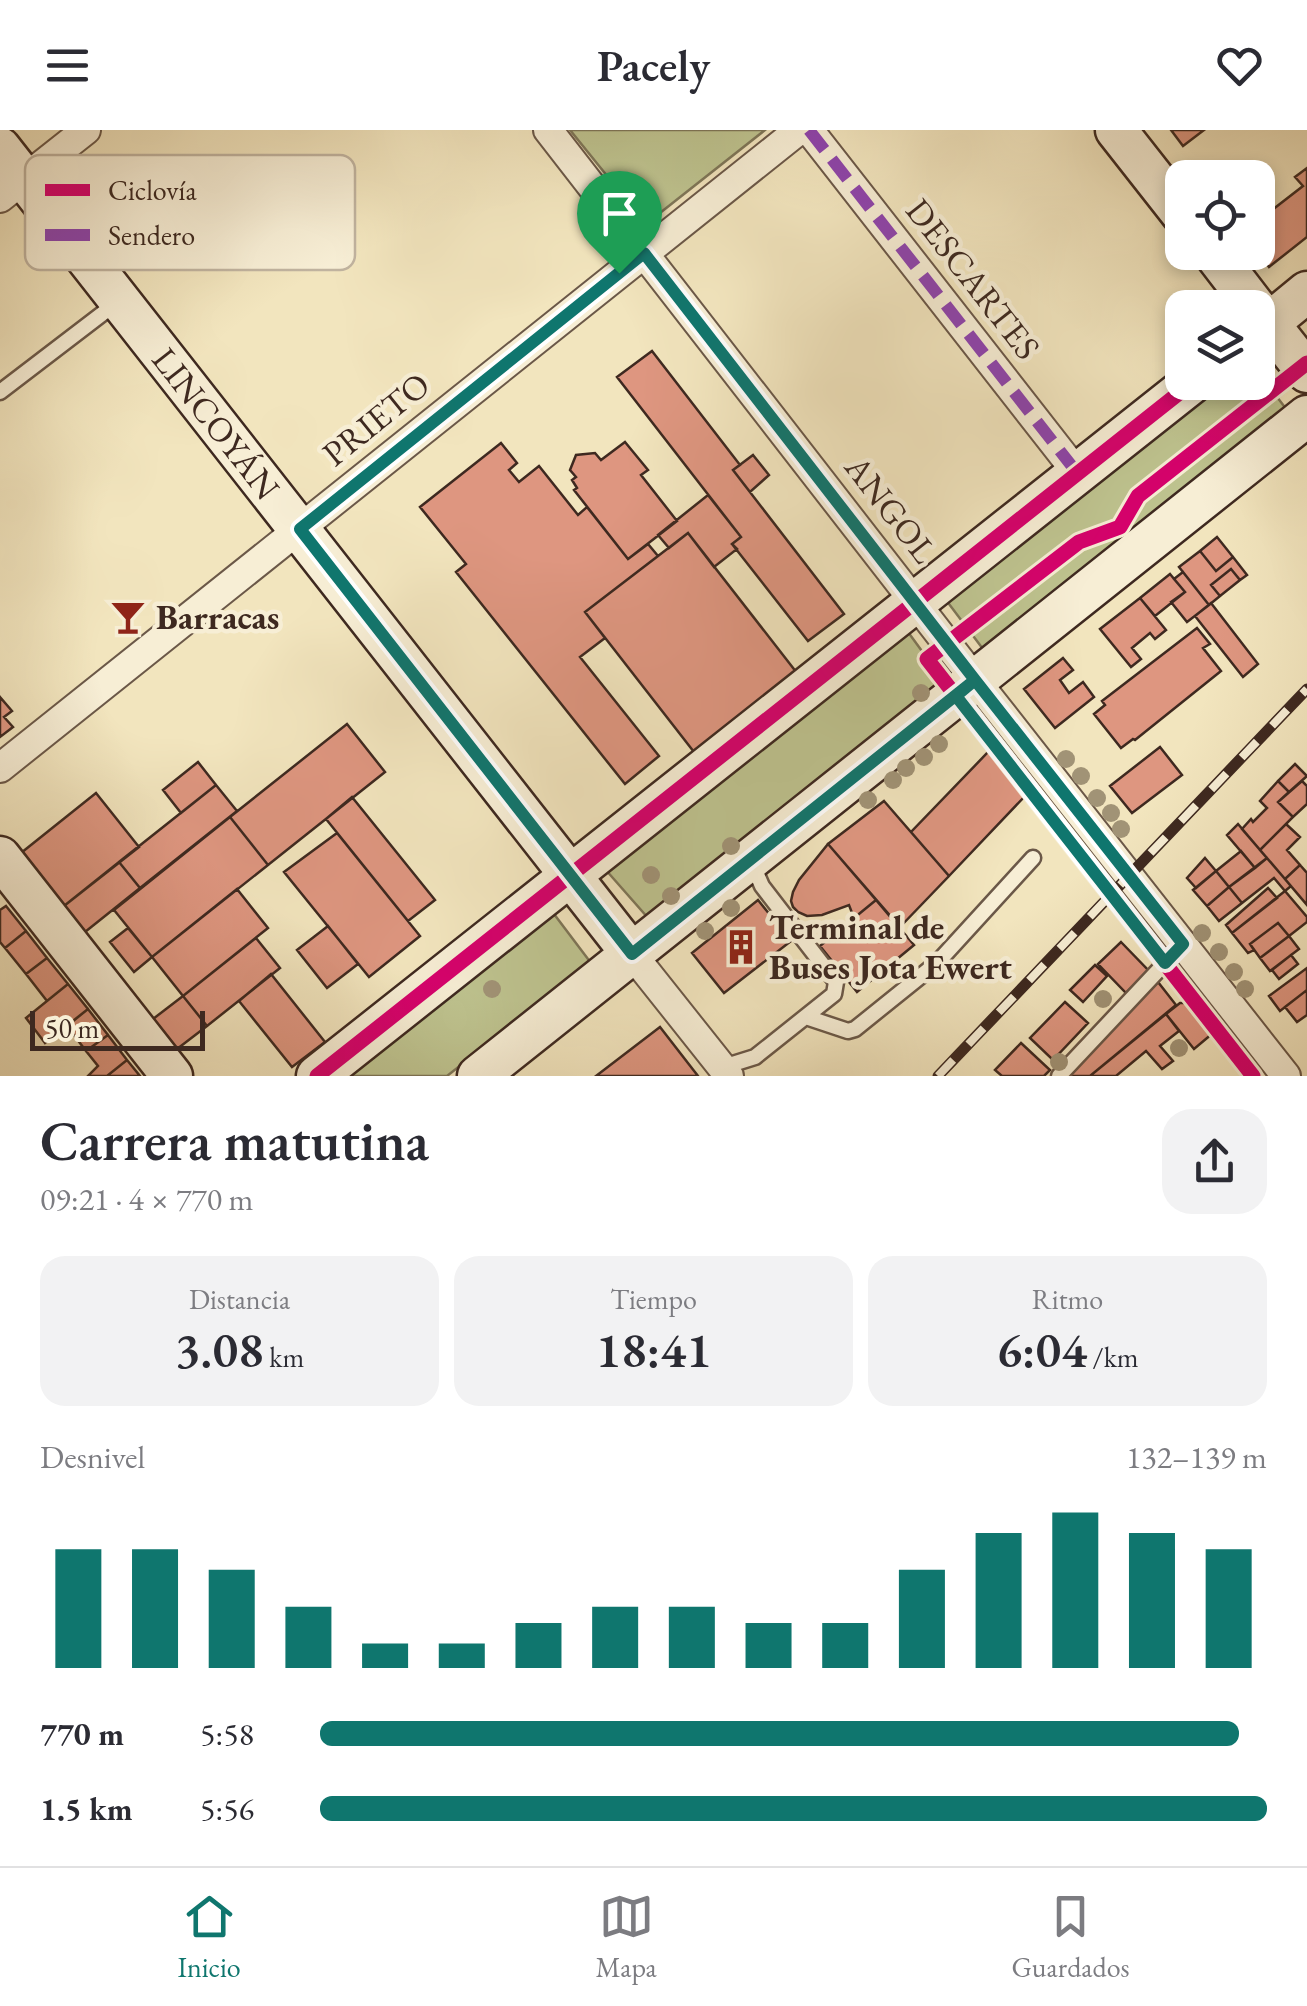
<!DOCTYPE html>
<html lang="es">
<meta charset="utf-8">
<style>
:root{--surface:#fff;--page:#f2f2f3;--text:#2b2b33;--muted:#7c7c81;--line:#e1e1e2;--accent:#0f766e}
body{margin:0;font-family:"EB Garamond",serif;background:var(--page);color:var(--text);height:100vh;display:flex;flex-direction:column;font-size:38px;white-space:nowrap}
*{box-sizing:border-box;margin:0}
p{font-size:32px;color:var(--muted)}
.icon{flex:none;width:55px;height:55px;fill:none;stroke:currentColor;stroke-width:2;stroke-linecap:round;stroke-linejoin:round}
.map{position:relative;height:946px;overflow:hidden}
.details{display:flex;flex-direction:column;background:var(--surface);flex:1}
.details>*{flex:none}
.controls{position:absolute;left:1165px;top:30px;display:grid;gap:20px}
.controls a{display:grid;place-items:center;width:110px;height:110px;border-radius:20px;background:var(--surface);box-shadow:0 5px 15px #0003;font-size:50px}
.scale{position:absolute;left:30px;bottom:25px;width:175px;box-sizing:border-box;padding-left:10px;border:5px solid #3e2920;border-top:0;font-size:28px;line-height:35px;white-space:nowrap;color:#3e2920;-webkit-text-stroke:8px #f7eed5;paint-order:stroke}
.pin{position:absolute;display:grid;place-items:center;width:85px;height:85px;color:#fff;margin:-102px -42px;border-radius:50% 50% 50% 0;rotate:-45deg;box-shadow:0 0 10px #0007}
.pin .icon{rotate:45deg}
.round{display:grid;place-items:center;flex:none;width:105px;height:105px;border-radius:30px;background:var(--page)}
.summary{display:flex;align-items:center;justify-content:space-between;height:170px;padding:0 40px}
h1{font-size:55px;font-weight:600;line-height:75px}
.metrics{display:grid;grid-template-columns:repeat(3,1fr);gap:15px;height:170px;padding:10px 40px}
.metrics div{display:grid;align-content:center;border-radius:25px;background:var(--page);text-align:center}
.metrics b{font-size:50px;font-weight:600}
.metrics small{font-size:28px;font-weight:400}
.metrics p{font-size:28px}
.chart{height:280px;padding:20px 40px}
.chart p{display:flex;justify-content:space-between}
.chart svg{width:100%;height:180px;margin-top:10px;stroke:var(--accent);stroke-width:6}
ul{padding:0 40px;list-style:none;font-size:32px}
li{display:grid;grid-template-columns:160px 120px 1fr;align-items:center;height:75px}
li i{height:25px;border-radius:12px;background:var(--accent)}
header{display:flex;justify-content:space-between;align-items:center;height:130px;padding:0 40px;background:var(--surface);font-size:45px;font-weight:600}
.tab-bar{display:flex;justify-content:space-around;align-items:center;height:140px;border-top:2px solid var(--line);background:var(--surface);font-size:28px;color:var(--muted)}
.tab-bar a{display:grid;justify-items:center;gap:5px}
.tab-bar .on{color:var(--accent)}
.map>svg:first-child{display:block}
.green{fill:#bec38f;stroke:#7e7658;stroke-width:2.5}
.building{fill:#de9680;stroke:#3e2920;stroke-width:2.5}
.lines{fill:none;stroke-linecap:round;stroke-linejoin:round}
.lane-casing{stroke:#6b5848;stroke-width:19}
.street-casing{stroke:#6b5848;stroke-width:32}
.secondary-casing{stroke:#3e2920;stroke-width:45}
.lane{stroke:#f7eed5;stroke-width:14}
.street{stroke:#f7eed5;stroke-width:28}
.secondary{stroke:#f7eed5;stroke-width:40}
.rail-casing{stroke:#3e2920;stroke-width:11}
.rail{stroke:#f7eed5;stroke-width:8;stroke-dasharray:22;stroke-linecap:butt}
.quiet{stroke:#8e44ad;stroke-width:12;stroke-dasharray:25 12;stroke-linecap:butt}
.cycleway-casing{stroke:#f7eed5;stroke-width:21}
.cycleway{stroke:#d6006c;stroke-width:15}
.tree{fill:#a19376}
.route-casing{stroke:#fff;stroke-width:20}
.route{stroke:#0f766e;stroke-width:12}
.labels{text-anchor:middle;stroke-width:9;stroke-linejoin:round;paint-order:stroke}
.street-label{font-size:35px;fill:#3e2920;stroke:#f7eed5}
.poi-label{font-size:35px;font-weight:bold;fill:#3e2920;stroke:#f7eed5;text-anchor:start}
.key{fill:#f7eed5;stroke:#c0b39f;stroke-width:2.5}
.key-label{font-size:28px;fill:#3e2920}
</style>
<header><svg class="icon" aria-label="menu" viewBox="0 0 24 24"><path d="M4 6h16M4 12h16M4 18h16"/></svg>Pacely<svg class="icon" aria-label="heart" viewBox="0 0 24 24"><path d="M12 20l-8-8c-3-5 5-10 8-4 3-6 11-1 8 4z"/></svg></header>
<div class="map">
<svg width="1307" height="946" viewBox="0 0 1307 946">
<rect width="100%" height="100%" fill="#f2e5be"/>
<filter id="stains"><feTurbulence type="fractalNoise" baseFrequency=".002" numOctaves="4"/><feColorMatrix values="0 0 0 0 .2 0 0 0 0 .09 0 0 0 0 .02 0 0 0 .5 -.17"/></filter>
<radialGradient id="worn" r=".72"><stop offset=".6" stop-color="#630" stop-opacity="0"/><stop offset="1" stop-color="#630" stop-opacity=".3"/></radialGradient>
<path class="green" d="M570 0H765L646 94Z
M1258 242 1290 284 986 523 946 470 1212 253 1258 252Z
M908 502 946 554 649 789 605 739Z
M554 784 591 833 447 946H345Z"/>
<path class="building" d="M1171 0H1204L1183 16Z
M1307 38V107L1269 137 1258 122V91L1303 56 1295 47Z
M652 221 740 335 733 340 844 484 808 511 732 414 741 407 617 247Z
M625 312 648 340 641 345 677 391 628 429 574 360 577 358 572 350 576 347 570 340 576 325 595 323 601 330Z
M501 313 517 333 509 340 519 352 539 336 578 385 587 377 628 429 648 414 658 426 585 482 605 508 580 527 659 626 625 654 456 442 466 434 420 377Z
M753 325 769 345 750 362 733 340Z
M708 365 741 407 732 414 737 419 714 437 688 403 669 418 658 405Z
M688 403 797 543 694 622 585 482Z
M1217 407 1233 427 1216 441 1200 421Z
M1200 421 1216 441 1233 427 1247 445 1240 450 1231 439 1211 455 1220 466 1209 475 1179 437Z
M1231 439 1240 450 1220 466 1211 455Z
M1183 442 1209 475 1187 492 1171 472 1185 462 1174 449Z
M1170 444 1185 462 1155 486 1140 468Z
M1140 468 1166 500 1155 509 1150 503 1132 518 1141 529 1131 537 1100 499Z
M1211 473 1258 534 1243 547 1195 486Z
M1197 498 1210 514 1203 518 1221 541 1135 610 1133 609 1121 618 1094 584 1105 575 1102 571Z
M1063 528 1073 540 1060 550 1069 563 1083 552 1094 567 1055 598 1024 559Z
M0 567 12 581 4 587 13 597 0 607Z
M347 594 385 642 268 735 230 687Z
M1160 617 1182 645 1132 683 1110 656Z
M990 620 1026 665 949 746 911 702Z
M198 632 216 655 181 683 163 660Z
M1295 634 1307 646 1289 662 1278 651Z
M1278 651 1289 662 1278 672 1293 687 1260 720 1242 699 1251 689 1253 692 1267 678 1260 671Z
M1302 651 1307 656V674L1293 687 1278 672Z
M216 655 237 681 140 758 119 732Z
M96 663 139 717 64 776 21 723Z
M352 667 435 770 408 791 326 689Z
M884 671 949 746 900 797 828 714Z
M230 687 268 735 152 827 114 780Z
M1238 694 1267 728 1255 738 1227 705Z
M1286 694 1300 707 1287 720 1300 735 1285 749 1260 720Z
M337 703 420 806 369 847 284 742Z
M828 714 876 770 854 788 849 775 822 785 807 786 798 782 793 777 791 771 793 762 799 750Z
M1241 721 1255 738 1229 757 1216 741Z
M1205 728 1216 741 1196 758 1187 748Z
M1267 728 1291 756 1285 761 1274 748 1242 773 1229 757Z
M119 732 140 758 85 802 64 776Z
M1300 735 1307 743V775L1285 749Z
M1216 741 1229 757 1207 776 1193 760Z
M1229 757 1242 773 1219 791 1207 776Z
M1268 758 1277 768 1232 803 1226 795Z
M237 759 268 798 183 866 152 827Z
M1285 761 1307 787V792L1289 806 1278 793 1250 814 1254 820 1248 823 1232 803Z
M758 770 791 811 724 863 692 823Z
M876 770 914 815 857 862 820 816Z
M6 776 26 801 5 818 0 812V780Z
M1278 793 1289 806 1260 828 1250 814Z
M328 796 358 834 327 858 297 820Z
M128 798 152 827 134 842 110 812Z
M26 801 47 828 26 844 5 818Z
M1289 806 1299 819 1270 841 1260 828Z
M256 808 280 838 207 896 183 866Z
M1121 812 1149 841 1126 863 1098 834Z
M1291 825 1298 834 1279 849 1272 840Z
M47 828 68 854 47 871 26 844Z
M1095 835 1107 846 1083 872 1070 860Z
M1307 838V860L1280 881 1269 866Z
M271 844 325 912 292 937 239 871Z
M1158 852 1176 875 1090 946H1068Z
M68 854 88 879 45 913 26 888Z
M1307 860V885L1297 892 1285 877Z
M183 866 207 896 177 919 153 889Z
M1065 872 1088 893 1053 930 1030 908Z
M1180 873H1185L1193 878 1213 903 1194 919 1166 884Z
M88 879 108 905 86 921 67 896Z
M1166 884 1179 901 1160 916 1173 931 1162 939 1146 921 1116 946H1090Z
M660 897 698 946H596Z
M108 905 127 930 107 946H88L98 936 86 921Z
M1021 913 1050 940 1044 946H1002L995 940Z
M127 930 140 946H107Z"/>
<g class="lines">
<defs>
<path id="lane" d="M0 262 115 174
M806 887 848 901 855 899 937 833 1033 728
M723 937 755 927 834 864 836 852 762 756 752 733
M1059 946 1183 814"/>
<path id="street" d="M548 0 987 565 1286 946
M809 0 1078 344
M0 68 86 0
M0 638 799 0
M632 824 729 946"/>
<g id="secondary">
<path d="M1116 0 1182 84"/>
<path id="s1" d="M0 18 632 824"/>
<path d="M1213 122 1256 178"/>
<path d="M1258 180 1307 242"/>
<path d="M1258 202 1307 162"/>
<path d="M0 727 172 946"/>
<path d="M317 946 1193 252"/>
<path d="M478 946 1307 286"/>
</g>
</defs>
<use href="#lane" class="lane-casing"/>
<use href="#street" class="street-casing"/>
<use href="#secondary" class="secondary-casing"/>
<use href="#lane" class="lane"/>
<use href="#street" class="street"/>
<use href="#secondary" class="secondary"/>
<defs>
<path id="rail" d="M938 946 1307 559"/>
</defs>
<use href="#rail" class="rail-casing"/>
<use href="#rail" class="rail"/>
<path class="quiet" d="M809 0 1078 344"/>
<defs>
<path id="cycleway" d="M317 946 1193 252
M1253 946 927 529 1079 412 1120 397 1138 366 1307 233"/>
</defs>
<use href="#cycleway" class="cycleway-casing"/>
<use href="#cycleway" class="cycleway"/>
</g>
<g class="tree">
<circle cx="921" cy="563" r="9"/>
<circle cx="939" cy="614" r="9"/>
<circle cx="924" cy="627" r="9"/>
<circle cx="1066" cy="629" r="9"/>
<circle cx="906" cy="638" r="9"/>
<circle cx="1081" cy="646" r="9"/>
<circle cx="893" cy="650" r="9"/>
<circle cx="1097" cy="668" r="9"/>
<circle cx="868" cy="670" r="9"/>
<circle cx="1111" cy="683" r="9"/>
<circle cx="1121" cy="699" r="9"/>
<circle cx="731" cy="716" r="9"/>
<circle cx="651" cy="745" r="9"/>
<circle cx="671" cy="766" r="9"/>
<circle cx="731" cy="778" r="9"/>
<circle cx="705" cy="801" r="9"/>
<circle cx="1202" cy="803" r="9"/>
<circle cx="1219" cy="822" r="9"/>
<circle cx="1234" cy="842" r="9"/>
<circle cx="492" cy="859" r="9"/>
<circle cx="1245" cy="859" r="9"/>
<circle cx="1103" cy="869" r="9"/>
<circle cx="1179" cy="918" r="9"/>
<circle cx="1059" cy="932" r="9"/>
</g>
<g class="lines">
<defs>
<path id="route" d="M619 143 300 399 632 824 975 550 1183 814 1165 833 956 566 975 550 644 123 619 143"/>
</defs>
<use href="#route" class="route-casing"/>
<use href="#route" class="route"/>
</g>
<defs>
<symbol id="bar-bare" viewBox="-9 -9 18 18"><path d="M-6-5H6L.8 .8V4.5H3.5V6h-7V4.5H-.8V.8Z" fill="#8f2418" stroke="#f7eed5" stroke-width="2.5" paint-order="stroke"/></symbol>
<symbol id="building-bare" viewBox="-9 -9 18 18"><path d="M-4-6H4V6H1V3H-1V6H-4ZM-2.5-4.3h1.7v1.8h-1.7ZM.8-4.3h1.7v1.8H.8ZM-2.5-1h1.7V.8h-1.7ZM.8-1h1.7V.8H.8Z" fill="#8f2418" stroke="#f7eed5" stroke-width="2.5" paint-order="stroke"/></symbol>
</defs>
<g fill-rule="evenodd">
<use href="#bar-bare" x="103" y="462" width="50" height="50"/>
<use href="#building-bare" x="716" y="792" width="50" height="50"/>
</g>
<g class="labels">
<g class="street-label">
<text transform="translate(973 149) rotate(52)" y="12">DESCARTES</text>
<text transform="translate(376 289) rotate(-39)" y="12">PRIETO</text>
<text dy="12" stroke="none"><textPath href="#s1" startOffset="350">LINCOYÁN</textPath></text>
<text transform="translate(891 379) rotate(52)" y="12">ANGOL</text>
</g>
<g class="poi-label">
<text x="156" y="499">Barracas</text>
<text x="769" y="809">Terminal de<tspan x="769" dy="40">Buses Jota Ewert</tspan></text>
</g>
</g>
<rect x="25" y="25" width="330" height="115" rx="15" class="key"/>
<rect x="45" y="54" width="45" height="12" fill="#d6006c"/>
<rect x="45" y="99" width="45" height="12" fill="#8e44ad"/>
<g class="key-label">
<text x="108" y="70">Ciclovía</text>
<text x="108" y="115">Sendero</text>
</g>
<rect width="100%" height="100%" filter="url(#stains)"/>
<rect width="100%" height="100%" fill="url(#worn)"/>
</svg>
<div class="controls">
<a><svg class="icon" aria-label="locate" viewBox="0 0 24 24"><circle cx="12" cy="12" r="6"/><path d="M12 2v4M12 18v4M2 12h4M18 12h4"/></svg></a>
<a><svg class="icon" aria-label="layers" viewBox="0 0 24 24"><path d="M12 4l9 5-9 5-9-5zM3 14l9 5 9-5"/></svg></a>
</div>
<div class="scale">50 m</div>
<div class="pin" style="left:619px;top:143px;background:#1e9e55"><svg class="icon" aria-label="arrive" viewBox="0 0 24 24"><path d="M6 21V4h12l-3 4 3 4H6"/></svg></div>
</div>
<section class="details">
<div class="summary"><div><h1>Carrera matutina</h1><p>09:21 · 4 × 770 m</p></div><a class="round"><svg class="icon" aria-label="share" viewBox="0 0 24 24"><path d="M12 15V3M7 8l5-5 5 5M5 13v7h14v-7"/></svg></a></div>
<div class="metrics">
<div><p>Distancia</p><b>3.08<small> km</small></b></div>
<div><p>Tiempo</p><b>18:41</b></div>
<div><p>Ritmo</p><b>6:04<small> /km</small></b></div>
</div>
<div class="chart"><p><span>Desnivel</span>132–139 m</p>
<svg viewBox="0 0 160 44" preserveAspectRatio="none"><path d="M5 44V15M15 44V15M25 44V20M35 44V29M45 44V38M55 44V38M65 44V33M75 44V29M85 44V29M95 44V33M105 44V33M115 44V20M125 44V11M135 44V6M145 44V11M155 44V15"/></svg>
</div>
<ul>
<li><b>770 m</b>5:58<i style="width:97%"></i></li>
<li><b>1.5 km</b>5:56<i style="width:100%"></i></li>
</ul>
</section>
<nav class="tab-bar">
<a class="on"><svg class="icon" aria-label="home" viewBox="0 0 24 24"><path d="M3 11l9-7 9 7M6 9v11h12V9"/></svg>Inicio</a>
<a><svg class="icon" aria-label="map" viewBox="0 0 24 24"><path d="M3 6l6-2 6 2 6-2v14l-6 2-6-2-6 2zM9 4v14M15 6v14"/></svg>Mapa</a>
<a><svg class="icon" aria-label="saved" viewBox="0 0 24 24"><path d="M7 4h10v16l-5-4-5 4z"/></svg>Guardados</a>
</nav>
